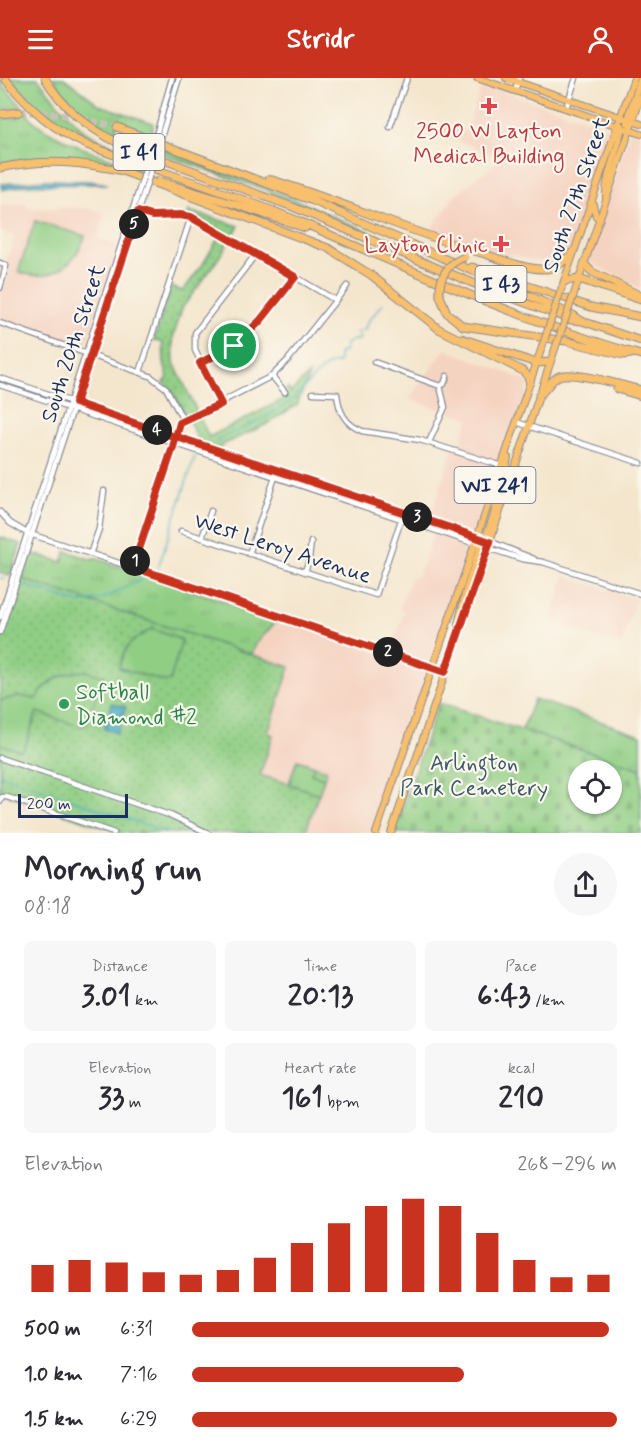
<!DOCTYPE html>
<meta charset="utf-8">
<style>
:root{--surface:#fff;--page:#f7f7f7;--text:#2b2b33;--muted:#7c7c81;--accent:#c8321e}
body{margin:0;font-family:Mynerve,sans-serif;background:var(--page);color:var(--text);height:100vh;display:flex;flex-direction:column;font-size:22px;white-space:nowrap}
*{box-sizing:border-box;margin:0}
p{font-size:20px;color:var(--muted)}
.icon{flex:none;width:33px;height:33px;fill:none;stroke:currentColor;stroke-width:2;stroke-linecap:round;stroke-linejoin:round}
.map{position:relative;height:755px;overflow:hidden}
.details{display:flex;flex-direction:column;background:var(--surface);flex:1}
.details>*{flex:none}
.controls{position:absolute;left:568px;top:682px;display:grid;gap:12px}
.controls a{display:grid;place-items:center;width:54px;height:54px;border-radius:50%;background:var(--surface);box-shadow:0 2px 4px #0004;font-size:30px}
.scale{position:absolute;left:18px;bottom:15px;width:110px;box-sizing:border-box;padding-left:6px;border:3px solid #1b2f5e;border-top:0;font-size:16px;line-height:21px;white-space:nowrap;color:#1b2f5e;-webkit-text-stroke:4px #fbf7ec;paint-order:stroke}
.pin{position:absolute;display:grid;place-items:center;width:51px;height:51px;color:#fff;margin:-26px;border:3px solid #fff;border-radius:50%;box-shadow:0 2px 6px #0007}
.km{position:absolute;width:30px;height:30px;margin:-15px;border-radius:50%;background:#222;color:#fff;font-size:16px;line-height:30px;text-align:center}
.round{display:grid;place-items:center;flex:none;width:63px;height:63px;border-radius:32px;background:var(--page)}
.overview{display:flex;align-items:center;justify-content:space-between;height:102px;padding:0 24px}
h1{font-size:33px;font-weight:700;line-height:45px}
.figures{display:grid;grid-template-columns:repeat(3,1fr);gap:9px;height:102px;padding:6px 24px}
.figures div{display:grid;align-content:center;border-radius:9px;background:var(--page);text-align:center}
.figures b{font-size:30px;font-weight:700}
.figures small{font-size:16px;font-weight:400}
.figures p{font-size:16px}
.chart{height:168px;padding:12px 24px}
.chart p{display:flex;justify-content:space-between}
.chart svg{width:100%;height:108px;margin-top:6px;stroke:var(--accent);stroke-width:6}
ul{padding:0 24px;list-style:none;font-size:20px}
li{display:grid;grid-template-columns:96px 72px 1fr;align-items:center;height:45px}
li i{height:15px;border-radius:8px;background:var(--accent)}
header{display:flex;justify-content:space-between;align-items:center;height:78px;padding:0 24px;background:var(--accent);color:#fff;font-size:27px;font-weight:700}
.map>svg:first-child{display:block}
.built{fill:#f5d3c1}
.grass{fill:url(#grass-tufts);stroke:#567e71;stroke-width:1.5}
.cemetery{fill:url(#cemetery-stones);stroke:#567e71;stroke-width:1.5;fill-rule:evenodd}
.park{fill:url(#park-dots);stroke:#567e71;stroke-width:1.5}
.pitch{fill:#90ce84;stroke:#567e71;stroke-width:1.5}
.water{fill:url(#water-waves);stroke:#2c6c8e;stroke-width:1.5}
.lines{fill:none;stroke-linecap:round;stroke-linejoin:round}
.stream{stroke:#3eaabd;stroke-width:1.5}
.highway-tunnel{stroke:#c9c1b7;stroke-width:7;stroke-dasharray:7 3.5;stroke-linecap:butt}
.minor-casing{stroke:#888a96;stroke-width:7}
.major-casing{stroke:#888a96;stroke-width:8}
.highway-casing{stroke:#888a96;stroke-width:9}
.minor{stroke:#fff;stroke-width:4.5}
.major{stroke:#f8bf6c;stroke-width:6}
.highway{stroke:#f8bf6c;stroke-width:7}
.minor-bridge-casing{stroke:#888a96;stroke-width:7;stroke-linecap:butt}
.major-bridge-casing{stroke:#888a96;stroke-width:8;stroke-linecap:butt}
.highway-bridge-casing{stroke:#888a96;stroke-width:9;stroke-linecap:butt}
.minor-bridge{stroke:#fff;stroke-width:4.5}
.major-bridge{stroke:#f8bf6c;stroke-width:6}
.highway-bridge{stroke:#f8bf6c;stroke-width:7}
.route-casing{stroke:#fff;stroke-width:12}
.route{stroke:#c8321e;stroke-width:8}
.health-dot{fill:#e0444e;stroke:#fbf7ec;stroke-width:2}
.leisure-dot{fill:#2e9e5b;stroke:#fbf7ec;stroke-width:2}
.labels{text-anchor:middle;stroke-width:4.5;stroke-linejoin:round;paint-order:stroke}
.shield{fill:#fbf7ec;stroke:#5e6b89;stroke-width:1.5}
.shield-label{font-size:21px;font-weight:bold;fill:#1b2f5e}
.health-label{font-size:22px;fill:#be3a42;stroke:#fbf7ec}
.street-label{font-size:22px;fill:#1b2f5e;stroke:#fbf7ec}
.leisure-label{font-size:22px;fill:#27864d;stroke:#fbf7ec;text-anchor:start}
.park-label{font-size:22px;fill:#385768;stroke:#fbf7ec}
</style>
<header><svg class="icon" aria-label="menu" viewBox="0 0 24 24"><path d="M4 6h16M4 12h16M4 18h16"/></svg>Stridr<svg class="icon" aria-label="person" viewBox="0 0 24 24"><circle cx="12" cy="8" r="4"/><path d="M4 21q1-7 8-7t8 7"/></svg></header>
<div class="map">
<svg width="641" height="755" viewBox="0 0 641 755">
<defs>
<pattern id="grass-tufts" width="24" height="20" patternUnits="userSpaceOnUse" patternTransform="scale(1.5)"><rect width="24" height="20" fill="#90ce84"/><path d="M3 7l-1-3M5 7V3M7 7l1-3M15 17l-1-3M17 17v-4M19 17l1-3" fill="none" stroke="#7cb174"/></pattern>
<pattern id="cemetery-stones" width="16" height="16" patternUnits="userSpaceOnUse" patternTransform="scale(1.5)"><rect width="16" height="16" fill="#90ce84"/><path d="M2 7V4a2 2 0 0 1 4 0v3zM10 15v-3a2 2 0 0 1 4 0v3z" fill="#7cb174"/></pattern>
<pattern id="park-dots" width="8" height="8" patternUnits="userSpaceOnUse" patternTransform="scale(1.5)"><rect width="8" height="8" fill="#90ce84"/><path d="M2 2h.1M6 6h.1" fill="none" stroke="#7cb174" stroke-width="1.8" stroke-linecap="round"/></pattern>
<pattern id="water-waves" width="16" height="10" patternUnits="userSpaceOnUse" patternTransform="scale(1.5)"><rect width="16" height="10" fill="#3eaabd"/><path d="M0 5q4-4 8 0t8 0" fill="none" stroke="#338b9d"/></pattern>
</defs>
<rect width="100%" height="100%" fill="#fbf7ec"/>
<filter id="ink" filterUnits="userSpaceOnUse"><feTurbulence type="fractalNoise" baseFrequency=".0167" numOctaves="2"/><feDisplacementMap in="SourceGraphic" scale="12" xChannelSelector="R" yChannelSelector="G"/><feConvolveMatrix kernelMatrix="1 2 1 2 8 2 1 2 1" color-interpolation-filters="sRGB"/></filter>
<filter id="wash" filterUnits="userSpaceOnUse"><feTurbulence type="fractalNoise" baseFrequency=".008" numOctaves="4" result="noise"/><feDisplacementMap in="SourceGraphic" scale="24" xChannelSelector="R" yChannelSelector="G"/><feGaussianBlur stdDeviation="1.35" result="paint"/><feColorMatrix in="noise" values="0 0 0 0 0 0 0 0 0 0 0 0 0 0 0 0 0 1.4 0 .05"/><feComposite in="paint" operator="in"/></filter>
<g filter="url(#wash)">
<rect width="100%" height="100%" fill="#f4e6cd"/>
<path class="built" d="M482 6 612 50 613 53 581 145 567 178 555 186 475 170 429 153 457 115 504 78 492 76 438 56 441 46 466 54Z
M630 52 641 56V211L586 182Z
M26 126 28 131 72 130 90 131 105 135 97 160 119 168 85 269 0 242V219L9 191 6 184 15 159 0 153V128Z
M445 271 530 304 477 459 429 443 453 371 458 373 469 340 409 321Z
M434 454 470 466 471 469 431 585H428L391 573 405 533 400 530 411 499 417 501Z
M565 498 636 521 621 567 550 544Z
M278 541 426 590 428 593 374 755H305L327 692 297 682 289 706 260 697 273 657 268 655 290 589 252 576 256 566Z"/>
<path class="grass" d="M0 0H8L1 5 26 33C34 56 117 83 140 91L139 94C87 79 53 75 0 86V41L20 39 19 30 0 31Z
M11 0H38L58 26 85 54 119 71 118 73C74 58 40 37 11 0Z
M53 0H64L100 27 153 45 152 57 118 45 115 54 147 65V71C111 58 83 39 58 10L59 8Z
M161 70 283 116 441 185V187L272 115 160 75Z
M0 459 21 466 10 498 0 495Z
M66 473 93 482 94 480 278 541 256 566 252 576 180 556 17 517 31 475 62 484Z
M534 621 641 657V691L522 652Z"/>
<path class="cemetery" d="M438 625 641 691V755H394ZM579 693H612V726H579Z"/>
<path class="park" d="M189 133 239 148 214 187 182 230 173 260 174 285 209 359 284 321 282 317 285 316 287 310 291 314 310 295 297 327 263 348 224 366 219 371 200 364 172 313 164 305 168 299 164 286 163 265 154 262 171 209 183 213 203 186 222 154 197 139 188 136Z
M21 501 290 589 268 655 273 657 260 697 289 706 297 682 327 692 305 755H121L0 714V565Z"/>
<path class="pitch" d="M35 143 85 158C75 188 50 205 18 194Z
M152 551 182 562 170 603 166 604 119 590C123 568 133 561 152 551Z
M85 593 103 598 87 646 81 649 37 634 24 671 20 673 0 666V623L18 618 36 621C48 602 63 594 85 593Z
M297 682 314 688 311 696 324 700 319 716 289 706Z"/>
<path class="water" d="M45 102 89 103 107 106 26 107 2 112 1 109 2 106Z
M112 625 126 629 117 655 104 651Z"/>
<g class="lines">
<path class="stream" d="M216 363C243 349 275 338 297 317 308 307 324 283 339 285V275L344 274 346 266 352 262H359L360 260 357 254 365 252 367 245 383 226
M158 490 195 378
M0 500 5 501
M23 507 79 525 103 521 144 500
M0 697 169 755"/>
</g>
</g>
<g filter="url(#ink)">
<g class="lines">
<path class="highway-tunnel" d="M19 34C53 33 84 40 117 49"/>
<defs>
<path id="minor" d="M515 13 519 0
M566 30 576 0
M390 49 407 0
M157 54 172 0
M162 56 179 0
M135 133 152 138 184 137 196 141 335 222
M0 185 6 188 0 210
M0 245 150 298 166 310 184 344
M374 284 440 308 444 306 447 298
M200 285 234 268 249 255 295 199
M140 294 191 139
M272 298 285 314
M0 300 478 459
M0 307 488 470 522 481 543 484 641 516
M313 315 337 316C339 334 345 346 362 353L420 362 502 388
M221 326 195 272V255L256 176
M516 344 641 385
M429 364 445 329 440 308
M0 434 10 445 27 455 308 547 445 594
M181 453 376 517 402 439
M202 460 211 433
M489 463 534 481
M90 476 99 451 104 413
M249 476 276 396
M133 489 180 345 272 298 288 282 347 208
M305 494 309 481 311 464
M0 539 141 106
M0 554 146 108
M0 680 172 738 208 755
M0 724 2 719H7L114 755"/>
<path id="major" d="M477 0 641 56
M506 0 641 46
M628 45 630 33 641 0
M606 119C605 95 619 72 622 48
M592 123 596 138 600 141
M563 206 634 0
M575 213 641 19
M488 470 485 462 500 418 508 380
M458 546 466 512 480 470V465L477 459
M376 755 542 269
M391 755 555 271"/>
<path id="highway" d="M45 0C62 30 90 51 120 66L293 129 475 206 571 242 582 243 641 263
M6 2C29 30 53 52 87 67 158 94 231 114 301 144 413 193 524 244 641 277
M0 36 19 34
M117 49 313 123 573 237 580 242
M0 90C46 80 82 84 128 94
M125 94 328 170 371 197 439 251 523 293 527 297 530 304
M269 101C342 123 411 155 485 176 503 182 527 192 547 191 558 190 565 182 573 174
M159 103 237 127 305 150
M584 186 592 194 641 218
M472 189 591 229 641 239
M565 203 579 201 641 222
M440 218 447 235 463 248 566 263 623 277 631 276
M461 260 536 285 550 284
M617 311 641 318
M539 317C547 312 549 303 559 298 572 292 624 308 641 312"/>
</defs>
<use href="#minor" class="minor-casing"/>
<use href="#major" class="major-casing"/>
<use href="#highway" class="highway-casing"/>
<use href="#minor" class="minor"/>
<use href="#major" class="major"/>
<use href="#highway" class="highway"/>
<defs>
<path id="minor-bridge" d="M141 106 157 54
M146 108 162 56"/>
<path id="major-bridge" d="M542 269 562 209
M555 271 575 213"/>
<path id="highway-bridge" d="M440 218C438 200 448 184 465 179"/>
</defs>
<use href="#minor-bridge" class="minor-bridge-casing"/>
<use href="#major-bridge" class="major-bridge-casing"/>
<use href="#highway-bridge" class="highway-bridge-casing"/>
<use href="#minor-bridge" class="minor-bridge"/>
<use href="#major-bridge" class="major-bridge"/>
<use href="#highway-bridge" class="highway-bridge"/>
</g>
</g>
<g class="lines" filter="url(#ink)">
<defs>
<path id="route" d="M234 268 200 285 221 326 180 345C178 353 175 361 173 369L133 489 445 594 490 464 450 450 180 360 172 358C140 347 107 336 75 325L138 134 152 138 180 137 191 139 295 199 260 243 234 268"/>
</defs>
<use href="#route" class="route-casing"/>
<use href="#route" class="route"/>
</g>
<g class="health-dot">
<path d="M486 19h6v6h6v6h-6v6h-6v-6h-6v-6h6z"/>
<path d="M498 157h6v6h6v6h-6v6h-6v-6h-6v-6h6z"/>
</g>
<circle class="leisure-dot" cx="64" cy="626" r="6"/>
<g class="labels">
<g class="shield">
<rect x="113.5" y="56" width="51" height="36" rx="4.5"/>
<rect x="475.5" y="188" width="51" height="36" rx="4.5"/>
<rect x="454.5" y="389" width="81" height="36" rx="4.5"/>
</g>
<g class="shield-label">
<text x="139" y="81">I 41</text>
<text x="501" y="213">I 43</text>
<text x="495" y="414">WI 241</text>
</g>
<g class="health-label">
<text x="489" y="60">2500 W Layton<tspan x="489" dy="25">Medical Building</tspan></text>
<text x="488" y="174" text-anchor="end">Layton Clinic</text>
</g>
<g class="street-label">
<text transform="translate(575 116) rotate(-71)" y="8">South 27th Street</text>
<text transform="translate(72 265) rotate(-72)" y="8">South 20th Street</text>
<text transform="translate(283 469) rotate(18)" y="8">West Leroy Avenue</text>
</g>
<g class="leisure-label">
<text x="76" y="621">Softball<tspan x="76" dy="25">Diamond #2</tspan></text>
</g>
<g class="park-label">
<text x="474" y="692">Arlington<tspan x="474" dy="25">Park Cemetery</tspan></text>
</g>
</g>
</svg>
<div class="controls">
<a><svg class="icon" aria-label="locate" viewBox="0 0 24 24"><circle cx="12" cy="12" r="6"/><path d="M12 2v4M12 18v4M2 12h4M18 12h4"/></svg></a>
</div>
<div class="scale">200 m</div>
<div class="pin" style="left:234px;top:268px;background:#1e9e55"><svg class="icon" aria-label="arrive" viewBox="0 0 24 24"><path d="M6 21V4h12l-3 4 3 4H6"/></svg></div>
<b class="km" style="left:135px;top:483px">1</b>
<b class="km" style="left:388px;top:574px">2</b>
<b class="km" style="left:417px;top:439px">3</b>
<b class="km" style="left:157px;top:352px">4</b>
<b class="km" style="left:134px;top:146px">5</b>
</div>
<section class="details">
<div class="overview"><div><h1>Morning run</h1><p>08:18</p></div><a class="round"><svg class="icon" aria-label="share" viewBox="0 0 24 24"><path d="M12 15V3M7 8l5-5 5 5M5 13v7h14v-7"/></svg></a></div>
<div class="figures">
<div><p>Distance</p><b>3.01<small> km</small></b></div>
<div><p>Time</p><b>20:13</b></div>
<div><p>Pace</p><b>6:43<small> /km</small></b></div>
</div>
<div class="figures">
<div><p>Elevation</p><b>33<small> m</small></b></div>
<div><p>Heart rate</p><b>161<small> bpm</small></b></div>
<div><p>kcal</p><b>210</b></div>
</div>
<div class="chart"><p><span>Elevation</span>268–296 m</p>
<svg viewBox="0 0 160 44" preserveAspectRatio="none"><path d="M5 44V33M15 44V31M25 44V32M35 44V36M45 44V37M55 44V35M65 44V30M75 44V24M85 44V16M95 44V9M105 44V6M115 44V9M125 44V20M135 44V31M145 44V38M155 44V37"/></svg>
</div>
<ul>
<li><b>500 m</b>6:31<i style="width:98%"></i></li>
<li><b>1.0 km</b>7:16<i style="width:64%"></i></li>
<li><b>1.5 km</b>6:29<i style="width:100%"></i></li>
</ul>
</section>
